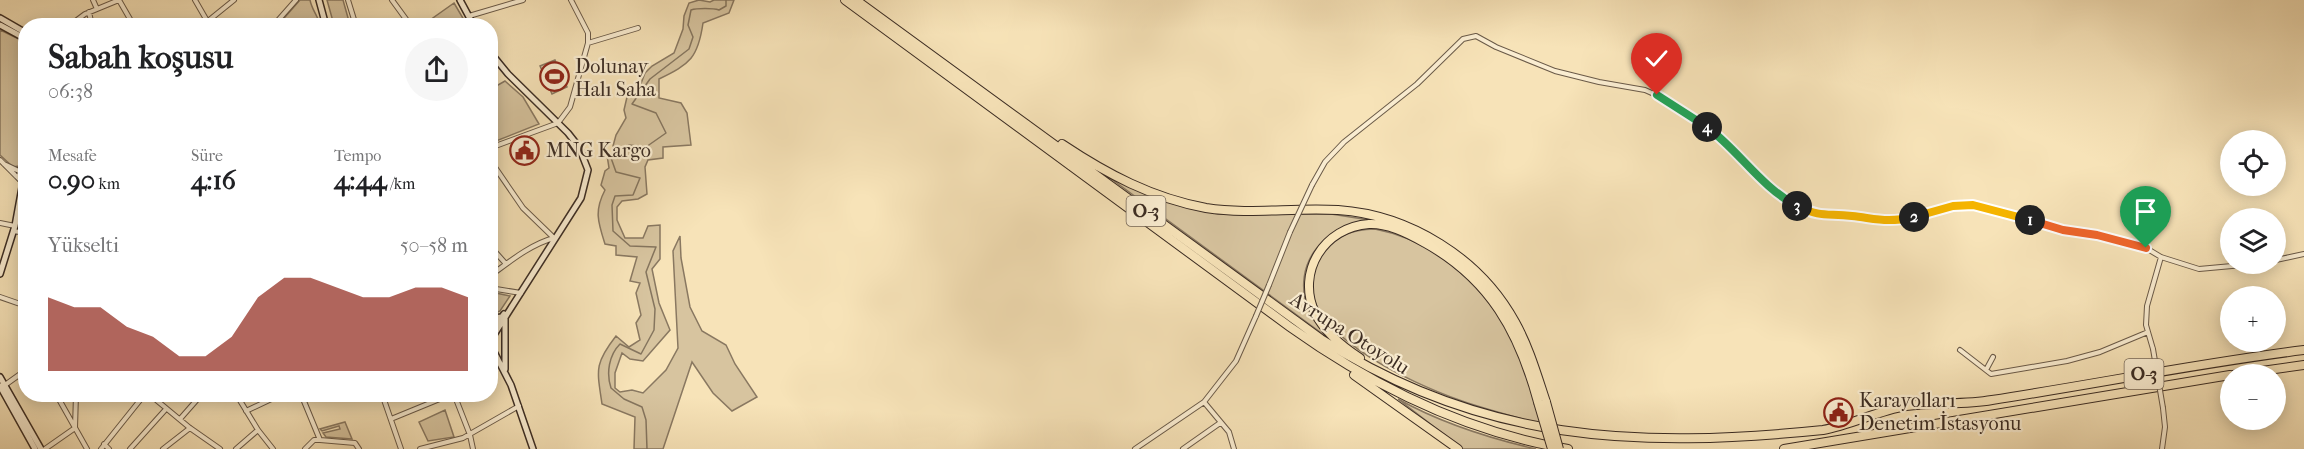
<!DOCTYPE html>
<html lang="tr">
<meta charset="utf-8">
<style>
:root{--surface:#fff;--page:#f6f6f6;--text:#202124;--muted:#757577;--accent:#8f2418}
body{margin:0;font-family:"IM FELL French Canon",serif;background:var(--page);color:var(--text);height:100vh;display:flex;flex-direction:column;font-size:22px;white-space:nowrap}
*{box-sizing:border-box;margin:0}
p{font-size:20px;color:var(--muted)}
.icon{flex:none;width:33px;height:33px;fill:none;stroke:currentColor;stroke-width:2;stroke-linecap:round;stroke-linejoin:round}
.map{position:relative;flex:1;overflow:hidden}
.sheet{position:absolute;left:18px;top:18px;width:480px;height:384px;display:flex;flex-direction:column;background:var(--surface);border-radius:24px;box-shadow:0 3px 15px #0003}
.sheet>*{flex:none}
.buttons{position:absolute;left:2220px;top:130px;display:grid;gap:12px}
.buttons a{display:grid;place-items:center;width:66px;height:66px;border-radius:50%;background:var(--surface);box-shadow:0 3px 15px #0003;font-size:30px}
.pin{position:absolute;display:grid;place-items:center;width:51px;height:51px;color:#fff;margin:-62px -26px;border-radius:50% 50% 50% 0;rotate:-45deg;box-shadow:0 0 6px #0007}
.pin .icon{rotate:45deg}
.km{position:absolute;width:30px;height:30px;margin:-15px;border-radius:50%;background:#222;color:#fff;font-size:16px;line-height:30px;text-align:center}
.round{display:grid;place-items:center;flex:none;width:63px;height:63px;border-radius:32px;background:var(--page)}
.head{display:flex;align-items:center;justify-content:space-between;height:102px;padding:0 30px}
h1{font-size:33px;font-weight:700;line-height:45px}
.stats{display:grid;grid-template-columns:repeat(3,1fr);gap:9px;height:102px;padding:6px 30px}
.stats div{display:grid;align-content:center}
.stats b{font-size:26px;font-weight:700}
.stats small{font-size:16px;font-weight:400}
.stats p{font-size:16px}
.chart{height:168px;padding:12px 30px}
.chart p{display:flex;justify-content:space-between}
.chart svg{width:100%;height:108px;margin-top:6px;fill:var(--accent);opacity:.7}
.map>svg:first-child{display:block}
.green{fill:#d7c49f;stroke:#897861;stroke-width:1.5}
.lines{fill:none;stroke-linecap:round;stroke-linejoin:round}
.stream{stroke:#85755e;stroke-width:1.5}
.minor-casing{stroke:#6a5a48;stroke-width:6}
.secondary-casing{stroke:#3b2c23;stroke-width:8}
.motorway-casing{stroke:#3b2c23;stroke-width:10}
.minor{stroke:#faedd1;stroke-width:4}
.secondary{stroke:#faedd1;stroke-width:5}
.motorway{stroke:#f7e3b8;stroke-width:8}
.minor-bridge-casing{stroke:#6a5a48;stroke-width:6;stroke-linecap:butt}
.motorway-bridge-casing{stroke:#3b2c23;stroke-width:10;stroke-linecap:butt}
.minor-bridge{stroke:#faedd1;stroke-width:4}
.motorway-bridge{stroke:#f7e3b8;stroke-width:8}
.split-1-casing{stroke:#fff;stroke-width:12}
.split-2-casing{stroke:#fff;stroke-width:12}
.split-3-casing{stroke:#fff;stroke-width:12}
.split-4-casing{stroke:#fff;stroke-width:12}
.split-5-casing{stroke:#fff;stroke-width:12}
.split-1{stroke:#f0652b;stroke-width:8}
.split-2{stroke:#f5b400;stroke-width:8}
.split-3{stroke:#f5b400;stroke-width:8}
.split-4{stroke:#22a559;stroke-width:8}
.split-5{stroke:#22a559;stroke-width:8}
.labels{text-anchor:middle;stroke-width:4.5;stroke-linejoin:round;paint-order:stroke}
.shield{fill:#faedd1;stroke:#746657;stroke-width:1.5}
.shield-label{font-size:18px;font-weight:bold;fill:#3b2c23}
.poi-label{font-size:20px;fill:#3b2c23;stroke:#faedd1;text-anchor:start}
.street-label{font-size:20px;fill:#3b2c23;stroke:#faedd1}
</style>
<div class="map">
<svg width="2304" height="449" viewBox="0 0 2304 449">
<rect width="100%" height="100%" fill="#f7e3b8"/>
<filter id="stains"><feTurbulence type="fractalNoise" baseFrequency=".00333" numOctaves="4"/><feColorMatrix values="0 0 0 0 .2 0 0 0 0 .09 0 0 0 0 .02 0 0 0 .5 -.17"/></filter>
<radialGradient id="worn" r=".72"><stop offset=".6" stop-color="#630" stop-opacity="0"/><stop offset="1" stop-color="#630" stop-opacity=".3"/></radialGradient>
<path class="green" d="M300 0H310C312 10 318 16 320 25H278Z
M327 0H343L350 25H334Z
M699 0 710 2 714 0H734L729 13 703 23C698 58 690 64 659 79V98L681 103 687 113 691 145 663 147V158L648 160 645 167 647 194 638 199 622 201 617 207V220L625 238H643L648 226 660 225V259L652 269 659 303 670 330 643 361 630 359 622 353 615 373V388L620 392 632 390 643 393 666 370 678 348 673 251 680 236 681 258 690 307 702 331 726 345 735 364 757 397 732 411 713 393 692 362 663 449H634L635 417 602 404C597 370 594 364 616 336L629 347 640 340 636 323 641 315 636 293 640 283 630 281 637 257 616 255V246L605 244C598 222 594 211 605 190L601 185 605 171 609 168 607 155 618 152V148L613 146 616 135 626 118 624 110 627 97 640 86 645 73 652 66 674 53 683 29 684 16 689 3Z
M454 3 467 25H423Z
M0 30 25 42V142L19 166 13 167 0 155Z
M555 60 567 87 552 94 540 66Z
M505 81 523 97 539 124 491 143V89Z
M1110 178 1162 200 1218 214H1331L1376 221C1328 220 1289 263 1309 311 1314 322 1327 332 1335 343Z
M1375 229C1443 242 1495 296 1521 358 1530 379 1535 403 1541 424 1515 417 1488 410 1462 401 1416 385 1280 327 1318 260 1330 238 1350 229 1375 229Z
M491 292 510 296 500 311 491 315Z
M1398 399C1441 423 1488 438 1536 449H1463Z
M445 410 454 437 428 441 419 422Z
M345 422 352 439 326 437 323 433 340 429 339 426 322 431 320 429Z"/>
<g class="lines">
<path class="stream" d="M647 449 646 420 642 407 624 399 611 388C606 373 609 355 620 344L641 354 654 330 655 309 646 272 656 247 630 246 613 231 612 205 615 196 633 195 640 178 616 172 610 155 629 145 646 147 666 133 656 113 632 104 650 79 689 49 693 37 688 25 691 10C697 8 713 8 719 10L726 6V0"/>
<defs>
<path id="minor" d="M93 0 97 9
M119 0 134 26
M195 0 210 26
M348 0 356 26
M392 0 411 26
M89 12 92 26
M469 16 523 0
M208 21 234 0
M69 26 85 14 119 0
M273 26 296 0
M588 43 638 28
M490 148 558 123 570 107 588 43V33L571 0
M0 160 20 180
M490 160 523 208 554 238
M4 164 21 172
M1312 185 1325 162 1344 142 1417 84 1463 39 1476 36 1496 47 1555 71 1599 82 1645 90 1663 98 1722 139 1751 169 1784 199 1818 215 1847 216 1892 222 1953 206 1973 205 2063 230 2097 235 2146 248 2161 257 2199 269 2254 264
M0 223 15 226
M13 231 26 233
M490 246 506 264
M2276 260 2304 254
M490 276C509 262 531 244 554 238
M1269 285 1290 232
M490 288 521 293
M0 297 26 306
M22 305 26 314
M2153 349 2146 325 2147 306 2161 257
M1960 350 1991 374 2067 361 2100 352 2148 332
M1986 370 1993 357
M5 385 26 370
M56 394 87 449
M149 394 190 428 220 449
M236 394 258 430 273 449
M301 394 320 440H314L305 449
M382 394 401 449
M454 394 470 435 473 449
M304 399 316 394
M1204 402 1229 432 1234 449
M246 411 282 394
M180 419 202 394
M391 419 452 394
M320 440 355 443 359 449
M104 444 109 449
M45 449 75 428 76 394
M101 449 145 394
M130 449 166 409
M163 449 190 428
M236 449 258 430
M420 449 463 438 519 406
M1135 449 1204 402 1236 361 1256 316
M1183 449 1220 423
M2162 449 2165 427 2163 408"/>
<path id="secondary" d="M319 0 326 26
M460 0 474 26
M0 18 26 33
M0 25 26 39
M490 52 508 74 568 133 579 147 588 170 581 198 490 341
M24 182 19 177 26 153
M0 274 15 226 23 182
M490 319 501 317
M490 332 504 314
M490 344 511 385 533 449
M505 369V319
M0 377 41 449
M0 386 35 449"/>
<path id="motorway" d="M845 0 1290 327C1374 387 1466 432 1568 449
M856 0 1321 339C1481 442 1637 449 1823 430 1851 425 1877 411 1906 406 1934 402 1964 405 1992 400 2096 384 2200 363 2304 350
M1062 144C1107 174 1152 198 1206 208 1250 215 1294 207 1338 210 1410 215 1480 258 1515 322 1529 347 1537 375 1546 402
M1360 358C1343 347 1325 333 1315 313 1296 272 1324 227 1369 224 1388 223 1408 233 1425 243 1490 279 1519 332 1538 402
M1354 375 1458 449
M2233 375 2304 365
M1784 449 2230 375"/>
</defs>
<use href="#minor" class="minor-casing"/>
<use href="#secondary" class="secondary-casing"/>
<use href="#motorway" class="motorway-casing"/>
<use href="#minor" class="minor"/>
<use href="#secondary" class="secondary"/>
<use href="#motorway" class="motorway"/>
<defs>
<path id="minor-bridge" d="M1290 232 1312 185
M1256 316 1269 285
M2153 349 2163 408"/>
<path id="motorway-bridge" d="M1538 402 1552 449
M1546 402 1559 449"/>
</defs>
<use href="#minor-bridge" class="minor-bridge-casing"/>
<use href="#motorway-bridge" class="motorway-bridge-casing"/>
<use href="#minor-bridge" class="minor-bridge"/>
<use href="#motorway-bridge" class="motorway-bridge"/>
</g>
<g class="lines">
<defs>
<path id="split-1" d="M2030 220 2063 230 2097 235 2146 248"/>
<path id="split-2" d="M1914 217 1953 206 1973 205 2030 220"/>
<path id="split-3" d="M1797 206C1822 218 1827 213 1852 216 1878 219 1887 223 1914 217"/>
<path id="split-4" d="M1707 127C1739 151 1761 187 1797 206"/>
<path id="split-5" d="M1657 95 1707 127"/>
</defs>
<use href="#split-1" class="split-1-casing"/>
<use href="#split-2" class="split-2-casing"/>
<use href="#split-3" class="split-3-casing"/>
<use href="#split-4" class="split-4-casing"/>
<use href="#split-5" class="split-5-casing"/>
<use href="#split-1" class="split-1"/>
<use href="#split-2" class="split-2"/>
<use href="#split-3" class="split-3"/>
<use href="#split-4" class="split-4"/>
<use href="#split-5" class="split-5"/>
</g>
<defs>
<symbol id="stadium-ring" viewBox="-11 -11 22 22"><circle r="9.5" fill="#faedd1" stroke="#8f2418" stroke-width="1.5"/><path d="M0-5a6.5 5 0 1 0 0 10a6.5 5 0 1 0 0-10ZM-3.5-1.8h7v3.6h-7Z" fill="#8f2418"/></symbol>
<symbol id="civic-ring" viewBox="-11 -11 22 22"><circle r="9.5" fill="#faedd1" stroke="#8f2418" stroke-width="1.5"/><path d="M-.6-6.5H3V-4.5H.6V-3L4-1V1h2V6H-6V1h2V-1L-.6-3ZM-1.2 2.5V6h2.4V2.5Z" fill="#8f2418"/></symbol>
</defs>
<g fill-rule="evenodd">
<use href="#stadium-ring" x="538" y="60" width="33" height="33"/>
<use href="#civic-ring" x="508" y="134" width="33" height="33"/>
<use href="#civic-ring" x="1822" y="396" width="33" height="33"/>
</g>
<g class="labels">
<g class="shield">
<rect x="1126.5" y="196" width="39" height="30" rx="4.5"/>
<rect x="2124.5" y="359" width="39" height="30" rx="4.5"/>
</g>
<g class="shield-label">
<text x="1146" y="217">O-3</text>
<text x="2144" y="380">O-3</text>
</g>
<g class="poi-label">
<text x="575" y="73">Dolunay<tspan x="575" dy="23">Halı Saha</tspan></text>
<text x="546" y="157">MNG Kargo</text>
<text x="1859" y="407">Karayolları<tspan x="1859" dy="23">Denetim İstasyonu</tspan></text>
</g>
<g class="street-label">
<text transform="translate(1350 333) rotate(32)" y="7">Avrupa Otoyolu</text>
</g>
</g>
<rect width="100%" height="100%" filter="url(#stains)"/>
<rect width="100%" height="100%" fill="url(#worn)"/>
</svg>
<div class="buttons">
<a><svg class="icon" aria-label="locate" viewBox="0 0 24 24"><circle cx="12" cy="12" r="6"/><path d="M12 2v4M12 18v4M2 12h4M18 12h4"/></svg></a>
<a><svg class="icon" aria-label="layers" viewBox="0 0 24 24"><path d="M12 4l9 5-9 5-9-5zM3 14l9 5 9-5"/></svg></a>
<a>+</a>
<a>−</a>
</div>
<div class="pin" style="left:2146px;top:248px;background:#1e9e55"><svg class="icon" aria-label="arrive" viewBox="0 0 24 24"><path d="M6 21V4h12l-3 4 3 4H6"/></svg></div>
<div class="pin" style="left:1657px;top:95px;background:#d93025"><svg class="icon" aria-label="check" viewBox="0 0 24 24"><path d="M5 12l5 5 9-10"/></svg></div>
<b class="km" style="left:2030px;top:220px">1</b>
<b class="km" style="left:1914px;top:217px">2</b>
<b class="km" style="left:1797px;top:206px">3</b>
<b class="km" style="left:1707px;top:127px">4</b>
<section class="sheet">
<div class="head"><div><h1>Sabah koşusu</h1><p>06:38</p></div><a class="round"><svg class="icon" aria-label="share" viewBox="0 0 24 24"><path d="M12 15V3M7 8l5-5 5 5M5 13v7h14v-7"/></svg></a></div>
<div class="stats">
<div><p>Mesafe</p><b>0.90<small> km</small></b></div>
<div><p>Süre</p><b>4:16</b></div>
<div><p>Tempo</p><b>4:44<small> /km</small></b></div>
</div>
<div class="chart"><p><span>Yükselti</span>50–58 m</p>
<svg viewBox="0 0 160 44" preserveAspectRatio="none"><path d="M0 44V14L10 18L20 18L30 26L40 30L50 38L60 38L70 30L80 14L90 6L100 6L110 10L120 14L130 14L140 10L150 10L160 14V44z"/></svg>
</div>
</section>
</div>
